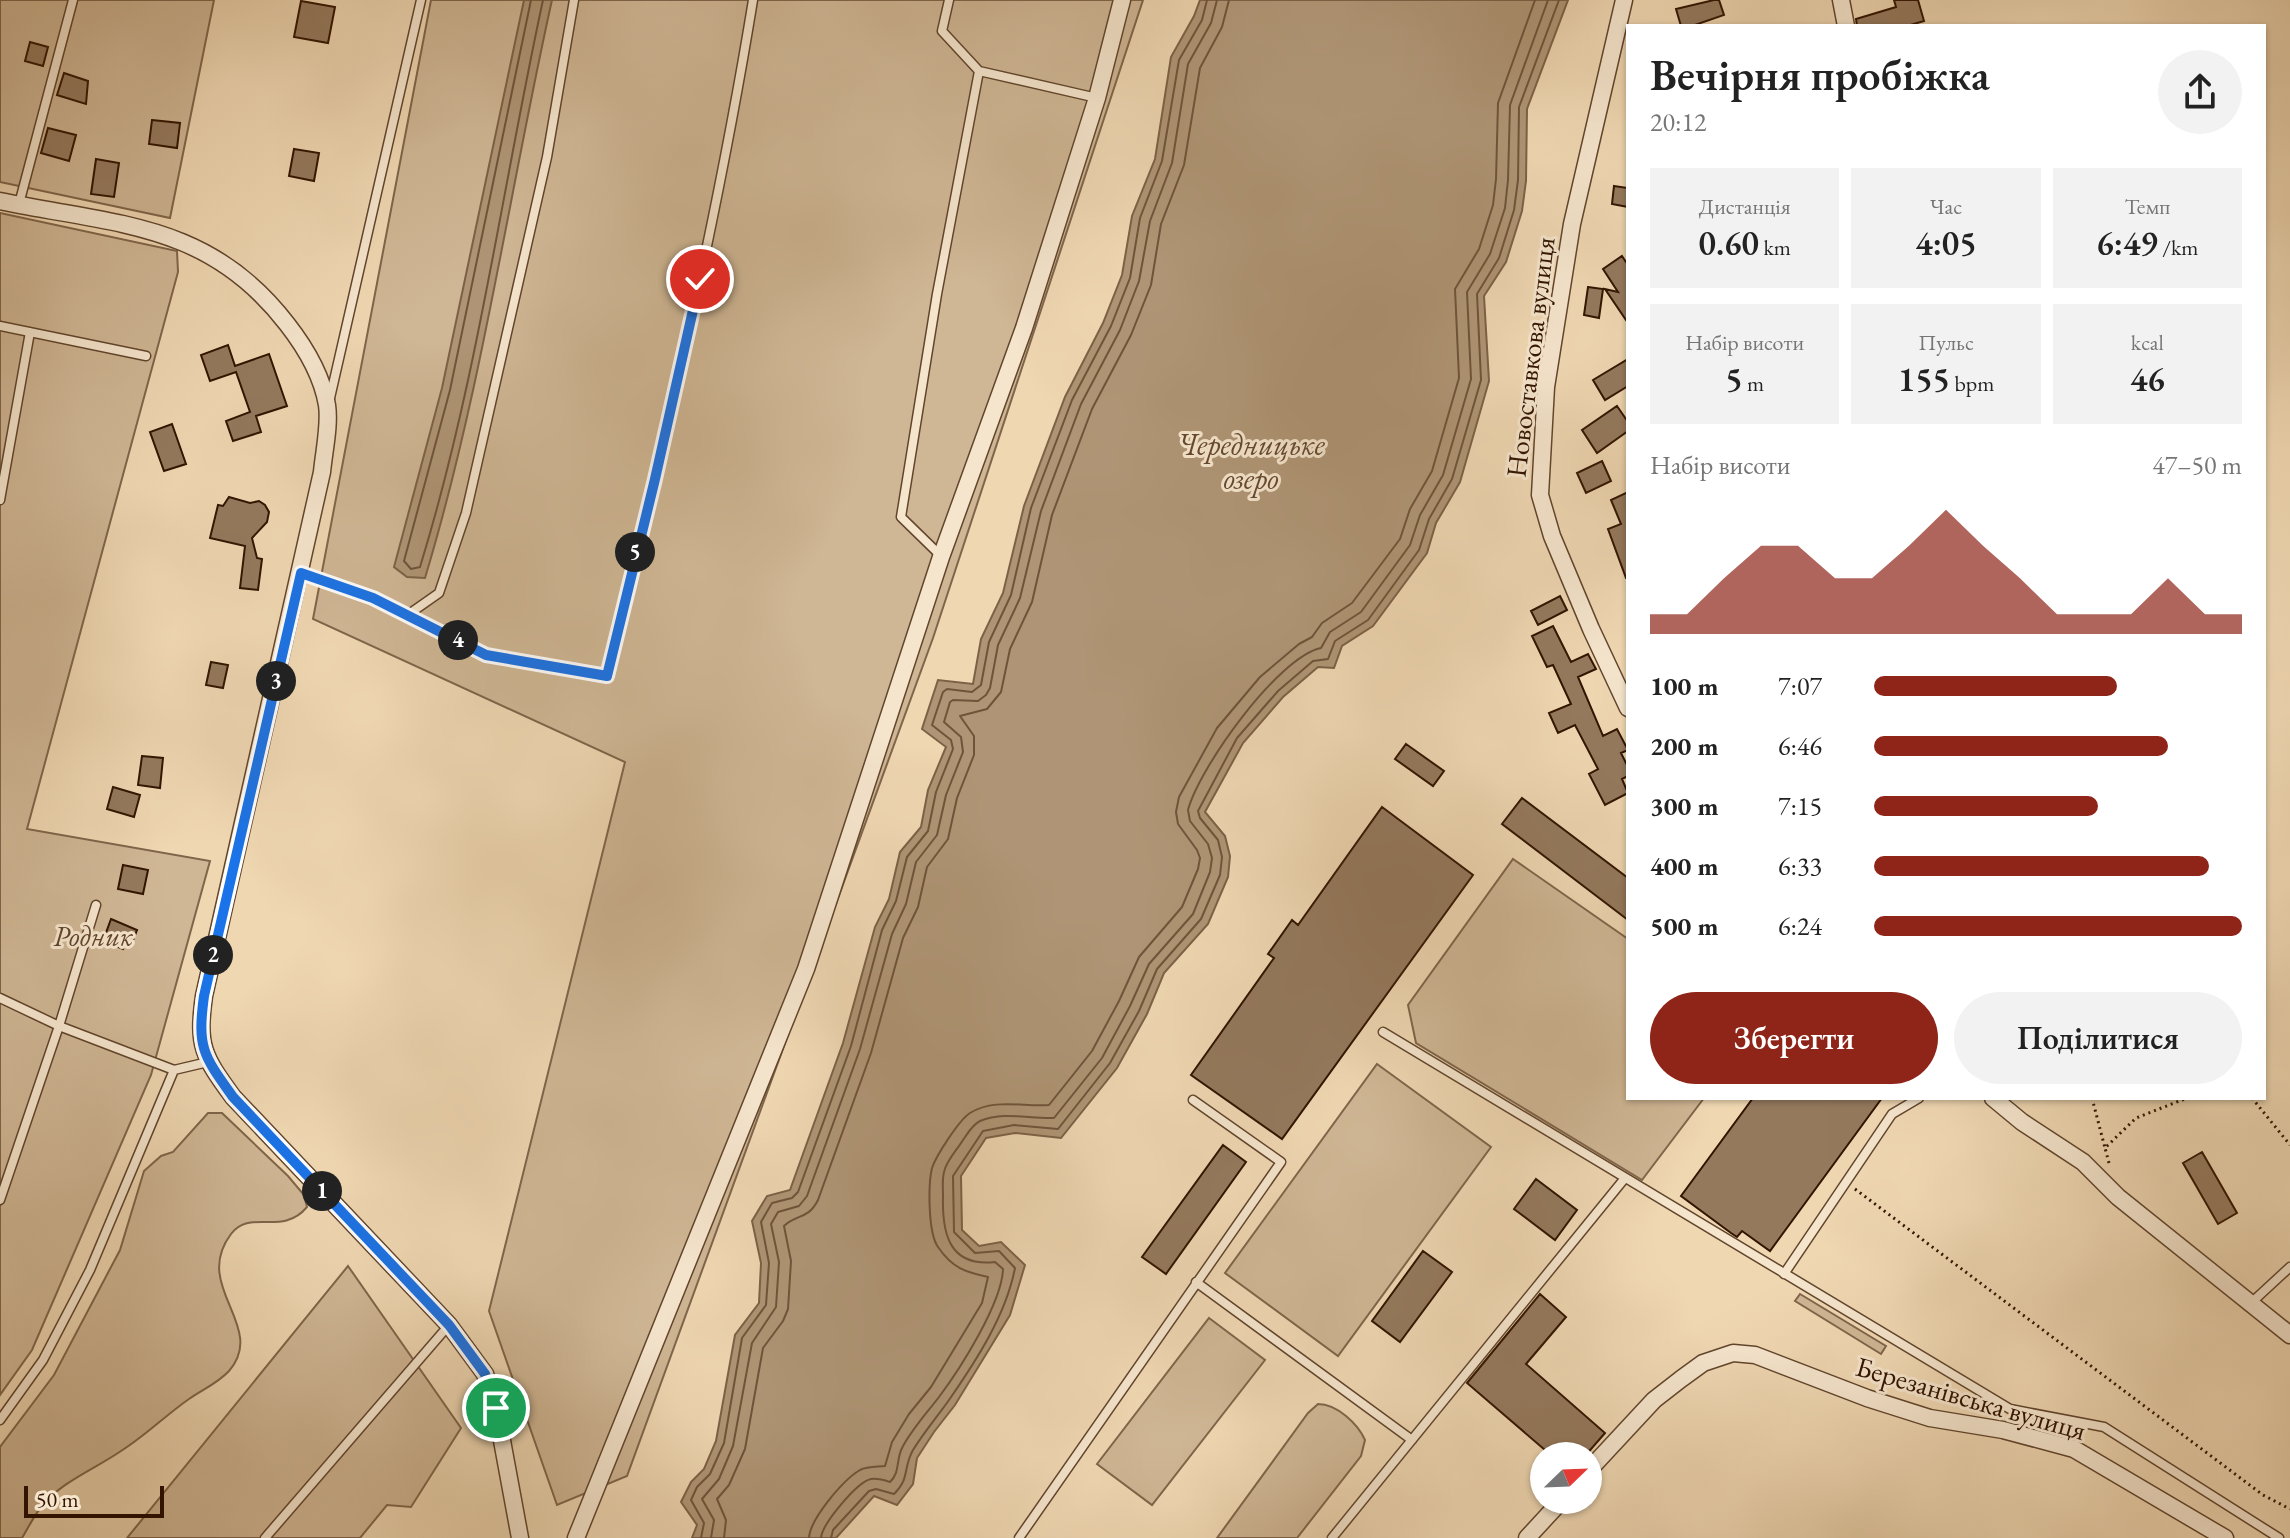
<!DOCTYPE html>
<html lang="uk">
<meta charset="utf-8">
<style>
:root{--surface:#fff;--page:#f2f2f2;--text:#222;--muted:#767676;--accent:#8f2418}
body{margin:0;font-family:"EB Garamond",serif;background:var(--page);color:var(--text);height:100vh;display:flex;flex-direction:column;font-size:30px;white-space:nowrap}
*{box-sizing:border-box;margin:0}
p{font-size:26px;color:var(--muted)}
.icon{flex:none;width:44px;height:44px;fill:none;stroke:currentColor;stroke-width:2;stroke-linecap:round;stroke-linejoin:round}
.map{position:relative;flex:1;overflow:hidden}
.details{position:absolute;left:1626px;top:24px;width:640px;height:1076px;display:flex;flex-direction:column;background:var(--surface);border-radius:0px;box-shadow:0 2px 6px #0004}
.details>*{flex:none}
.needle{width:52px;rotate:67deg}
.tools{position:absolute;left:1530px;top:1442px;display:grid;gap:16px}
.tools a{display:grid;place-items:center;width:72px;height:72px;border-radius:50%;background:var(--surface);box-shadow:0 2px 6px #0004;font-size:40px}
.scale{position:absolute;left:24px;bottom:20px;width:140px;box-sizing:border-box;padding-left:8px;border:4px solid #321400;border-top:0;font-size:22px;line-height:28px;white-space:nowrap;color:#321400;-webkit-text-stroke:6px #f5e5cd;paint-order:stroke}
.pin{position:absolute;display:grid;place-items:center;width:68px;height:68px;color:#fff;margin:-34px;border:4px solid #fff;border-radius:50%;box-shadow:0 2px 8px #0007}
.km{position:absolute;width:40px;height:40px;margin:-20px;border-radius:50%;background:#222;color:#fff;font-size:22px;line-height:40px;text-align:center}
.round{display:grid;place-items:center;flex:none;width:84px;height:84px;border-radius:42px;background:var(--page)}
.head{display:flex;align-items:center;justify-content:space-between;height:136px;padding:0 24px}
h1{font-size:44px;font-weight:600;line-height:60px}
.stats{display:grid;grid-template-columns:repeat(3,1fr);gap:12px;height:136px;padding:8px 24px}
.stats div{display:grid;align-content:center;border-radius:0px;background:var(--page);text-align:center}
.stats b{font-size:34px;font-weight:600}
.stats small{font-size:22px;font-weight:400}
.stats p{font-size:22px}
.chart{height:224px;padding:16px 24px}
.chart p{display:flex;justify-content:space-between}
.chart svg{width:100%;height:144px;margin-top:8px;fill:var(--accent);opacity:.7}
.primary-button{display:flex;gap:16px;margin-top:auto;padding:16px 24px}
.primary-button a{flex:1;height:92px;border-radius:48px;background:var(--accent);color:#fff;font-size:32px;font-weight:600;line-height:92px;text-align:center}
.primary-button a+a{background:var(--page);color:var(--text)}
ul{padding:0 24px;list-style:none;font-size:26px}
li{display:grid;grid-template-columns:128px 96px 1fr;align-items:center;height:60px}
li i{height:20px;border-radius:10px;background:var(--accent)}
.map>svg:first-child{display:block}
.green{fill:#cfb694;stroke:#80654a;stroke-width:2}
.water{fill:#af9575;stroke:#7d6146;stroke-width:2}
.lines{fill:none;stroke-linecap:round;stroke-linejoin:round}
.shore{stroke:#70543a;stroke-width:2}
.building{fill:#94795d;stroke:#321400;stroke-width:2}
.lane-casing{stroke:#61452c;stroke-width:11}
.street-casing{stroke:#61452c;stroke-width:19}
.path{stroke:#321400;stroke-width:3;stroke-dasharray:2 4;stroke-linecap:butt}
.lane{stroke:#f5e5cd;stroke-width:8}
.street{stroke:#f5e5cd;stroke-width:16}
.route-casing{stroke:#fff;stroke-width:16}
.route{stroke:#1a73e8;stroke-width:10}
.labels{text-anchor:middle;stroke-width:6;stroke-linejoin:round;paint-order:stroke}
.street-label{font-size:28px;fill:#321400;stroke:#f5e5cd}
.park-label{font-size:28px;font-style:italic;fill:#61452c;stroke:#f5e5cd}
.water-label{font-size:30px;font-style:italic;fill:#64482f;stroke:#f5e5cd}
</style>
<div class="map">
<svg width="2290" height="1538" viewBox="0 0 2290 1538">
<rect width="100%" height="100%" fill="#efd7b2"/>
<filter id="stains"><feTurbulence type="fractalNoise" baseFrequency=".0025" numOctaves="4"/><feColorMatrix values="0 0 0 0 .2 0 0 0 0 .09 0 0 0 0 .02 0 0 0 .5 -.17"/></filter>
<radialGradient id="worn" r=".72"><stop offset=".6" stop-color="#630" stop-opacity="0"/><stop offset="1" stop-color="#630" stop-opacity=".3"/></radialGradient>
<path class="green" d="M0 0H214L170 218 0 182Z
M431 0H1143L933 638 627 1476 557 1505 489 1311 625 762 313 619Z
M0 213 177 251 178 272 27 829 210 861 151 1075 32 1350 0 1395Z
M1513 859 1628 939V1098H1704L1642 1180 1416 1043 1408 1005Z
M1377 1064 1491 1147 1338 1356 1225 1273Z
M222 1113 288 1176 304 1195 307 1207C282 1237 250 1208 231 1234 191 1287 268 1326 229 1371 218 1383 202 1390 189 1399 166 1415 145 1436 121 1451 95 1469 62 1481 41 1507 34 1516 28 1528 22 1538H0V1447L54 1375 120 1250 144 1171 161 1156 173 1152 208 1113Z
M348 1266 461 1428 411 1507 387 1505 360 1538H127Z
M1800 1294 1886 1346 1881 1354 1795 1301Z
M1209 1318 1265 1360 1152 1505 1097 1464Z
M1318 1404C1337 1404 1358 1424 1365 1440L1361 1456 1297 1538H1217L1308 1413Z"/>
<path class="water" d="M524 0H552C509 193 482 389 425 578L407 577 394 567 442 388Z
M1200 0H1568L1527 109 1526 181 1522 211 1506 262 1484 296 1489 381 1460 482 1436 523 1427 553 1373 626 1342 646 1334 668 1318 667 1283 697 1243 743 1205 812 1225 836 1230 856 1228 877 1208 924 1164 973 1147 1014 1117 1068 1061 1138 1015 1133 986 1138 961 1176 962 1230 979 1246 1001 1242 1025 1265 1010 1315 955 1405 934 1432 917 1458 913 1484 897 1505 874 1496 836 1538H692L697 1525 681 1502 691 1482 704 1469 716 1441 735 1335 759 1303 761 1263 752 1221 767 1196 790 1190 843 1043 875 927 889 899 900 852 921 827 928 790 946 747 922 729 938 680 973 684 981 639 1003 593 1024 506 1065 397 1103 323 1122 275 1132 216 1155 159 1171 57 1194 16Z"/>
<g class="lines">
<path class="shore" d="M531 0 450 390 404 561 411 569 420 567C477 382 502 189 543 0
M701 1538 704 1523 691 1500 697 1487 710 1474 724 1443 742 1338 766 1305 769 1263 761 1222 772 1203 792 1198 798 1192 851 1046 882 930 896 901 907 857 928 831 936 792 953 749 951 740 932 725 943 692 947 689 972 692 981 685 989 642 1011 595 1031 508 1072 400 1111 326 1130 278 1140 218 1162 161 1179 60 1202 20 1207 0
M711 1538 714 1520 702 1499 719 1479 733 1446 752 1343 776 1307 779 1262 771 1224 778 1212 799 1206 807 1196 860 1049 892 934 906 904 916 862 937 835 946 795 963 752 961 737 944 722 950 702 953 700 978 701 986 695 990 688 998 645 1020 598 1041 511 1081 404 1120 330 1139 281 1150 221 1172 163 1188 64 1211 23 1217 0
M724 1538 726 1520 717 1499 729 1485 745 1449 763 1348 783 1321 788 1309 791 1261 784 1226C796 1214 808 1220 818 1200L871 1053 903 938 918 907 927 867 948 839 957 798 974 755V736L960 716 987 709 1001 692 1010 649 1032 602 1052 515 1092 409 1131 335 1151 285 1161 224 1184 165 1200 68 1222 27 1229 0
M809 1538C810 1519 843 1480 860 1470 868 1466 877 1467 885 1466L892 1442 909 1414 931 1387 982 1303 988 1277C966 1272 953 1269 938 1247 928 1233 928 1185 932 1168 936 1156 959 1120 970 1113 994 1098 1023 1107 1049 1105L1092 1051 1119 1001 1139 957 1182 907 1198 869 1200 858 1197 850 1178 824 1176 812 1179 797 1217 728 1260 677 1299 644 1312 637 1322 623 1352 603 1400 539 1410 509 1432 471 1459 378 1455 289 1479 249 1493 205 1496 179 1498 103 1535 0
M821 1538C822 1524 857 1482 871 1479 877 1478 884 1480 890 1482 900 1473 896 1460 902 1448 912 1429 926 1414 939 1397 960 1369 1002 1303 1003 1269L995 1262C950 1267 942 1235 943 1197 943 1189 942 1180 944 1172 946 1161 957 1150 963 1140 968 1133 972 1125 980 1121 1004 1111 1029 1119 1054 1118L1102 1058 1130 1006 1149 964 1193 914 1210 872 1212 858 1208 844 1190 821 1188 810C1199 768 1278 657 1321 648L1330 632 1361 612 1410 545 1420 515 1443 475 1471 379 1467 292 1490 254 1505 208 1508 180 1510 105 1548 0
M831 1538 833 1530 869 1491 876 1489 894 1494C910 1479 903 1467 913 1450 924 1432 937 1417 949 1400 976 1361 1006 1315 1015 1268L999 1251 975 1253 954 1232 953 1176 983 1131 1014 1125 1058 1129 1110 1063 1139 1011 1157 969 1201 919 1220 875 1222 857 1218 840 1200 818 1198 811 1237 738 1278 691 1313 661 1328 659 1335 641 1368 620 1419 550 1429 519 1452 479 1481 380 1477 294 1499 258 1514 210 1518 180 1519 107 1559 0"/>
</g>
<path class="building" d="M1714 0H1719L1724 15 1692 26H1681L1676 9Z
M1894 0H1918L1924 21 1907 26H1857L1856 19 1896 7Z
M301 1 335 7 328 43 294 37Z
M30 42 48 47 43 66 25 61Z
M64 73 88 81 86 104 57 95Z
M152 120 180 123 177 148 149 144Z
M48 128 76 135 69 161 41 153Z
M294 149 319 153 314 181 289 176Z
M96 159 119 163 114 197 91 194Z
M1614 186 1628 188V207L1612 204Z
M1622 256 1628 265V323L1605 289 1618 292 1603 269Z
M1588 287 1603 289 1599 318 1584 315Z
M228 345 235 366 269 354 287 406 256 416 261 432 233 441 226 421 250 412 236 372 210 381 201 355Z
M1628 359V386L1605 400 1593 380Z
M1617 406 1628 422V431L1597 453 1582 430Z
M172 424 186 464 164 471 150 432Z
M1602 461 1611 481 1586 493 1577 473Z
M1628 492V578H1626L1608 529 1621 524 1611 500Z
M229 497 250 503 259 501 265 505 269 512 267 522 252 538 257 558 262 559 258 590 240 588 245 546 210 538 218 505 223 506Z
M1560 596 1567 610 1538 625 1531 611Z
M1553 626 1571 662 1588 654 1596 669 1578 677 1603 736 1617 729 1628 750 1621 753 1628 767V776L1622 779 1628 793 1605 805 1589 774 1598 769 1575 725 1558 733 1549 713 1571 704 1553 665 1547 667 1532 636Z
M211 662 228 665 223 688 206 685Z
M1406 744 1444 771 1433 786 1395 759Z
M142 756 163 758 160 788 138 785Z
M113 787 140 795 134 817 107 809Z
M1522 798 1628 878V920L1502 824Z
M1382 807 1473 875 1282 1139 1191 1075 1274 958 1268 954 1292 920 1298 925Z
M123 865 148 870 143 894 118 889Z
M111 919 137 930 132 943 125 942 123 949 103 941Z
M1753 1098H1882L1770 1251 1742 1231 1737 1237 1731 1233 1681 1196Z
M1223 1145 1246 1162 1166 1274 1142 1257Z
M2202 1152 2237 1213 2218 1224 2183 1163Z
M1536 1179 1577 1210 1555 1240 1514 1209Z
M1423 1251 1452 1272 1400 1342 1372 1321Z
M1540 1294 1566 1317 1526 1364 1605 1433 1585 1456H1552L1467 1383Z"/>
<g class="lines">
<defs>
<path id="lane" d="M979 71 1097 98
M19 204 73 0
M0 326 146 356
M330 398 421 0
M0 500 30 332
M941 556 901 517 937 294 979 71 942 31 949 0
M301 573 373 598 486 655 607 676C622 609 640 543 656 476 693 318 727 160 753 0
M409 614 439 593 466 513 547 157 574 0
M0 998 59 1026 174 1070 208 1062
M1383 1032 2010 1409 2104 1427 2279 1538
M0 1200 59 1026 96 905
M1784 1274 1892 1114 1919 1098
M1196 1282 1412 1440
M2251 1303 2290 1267
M0 1420 43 1360 90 1270 174 1070
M265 1538 449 1325
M1019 1538 1281 1162 1193 1100
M1332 1538 1625 1178"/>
<path id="street" d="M1624 0 1572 224 1546 387 1540 495 1552 536 1591 629 1628 708
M1841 0 1846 26
M0 201C115 225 209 222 287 324 305 347 322 376 327 405 330 425 324 451 322 472L204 996C197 1046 203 1056 233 1097L449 1325 485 1374 496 1408 520 1538
M1993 1098 2022 1122 2083 1162 2118 1197 2290 1335
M1588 1471 1654 1400 1681 1379 1703 1363 1733 1353 1755 1355 1867 1398 1930 1418 2003 1430 2074 1449 2225 1538
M576 1538 806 969 941 557 1024 328 1097 98 1122 0
M1527 1538 1562 1500"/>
</defs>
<use href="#lane" class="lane-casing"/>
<use href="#street" class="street-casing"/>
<path class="path" d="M2092 1098 2105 1148
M2252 1098 2290 1145
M2109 1163 2105 1148 2136 1118 2187 1098
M1855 1189 2263 1495 2290 1509"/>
<use href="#lane" class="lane"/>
<use href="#street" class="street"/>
</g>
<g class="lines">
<defs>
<path id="route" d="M496 1408 485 1374 449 1325 233 1097C203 1055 197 1048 204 996L301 573 373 598 486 655 607 676 655 479 700 279"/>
</defs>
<use href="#route" class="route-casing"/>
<use href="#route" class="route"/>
</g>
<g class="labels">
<g class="street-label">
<text transform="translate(1530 357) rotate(-83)" y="10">Новоставкова вулиця</text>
<text transform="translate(1971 1398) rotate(16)" y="10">Березанівська вулиця</text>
</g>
<g class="park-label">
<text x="93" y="946">Родник</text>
</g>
<g class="water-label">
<text x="1251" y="455">Чередницьке<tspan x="1251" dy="34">озеро</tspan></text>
</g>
</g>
<rect width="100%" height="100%" filter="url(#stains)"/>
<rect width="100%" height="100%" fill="url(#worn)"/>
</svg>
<div class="tools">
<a><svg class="needle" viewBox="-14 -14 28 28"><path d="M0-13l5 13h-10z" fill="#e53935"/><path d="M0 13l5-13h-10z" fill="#767676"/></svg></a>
</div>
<div class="scale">50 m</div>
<div class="pin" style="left:496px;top:1408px;background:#1e9e55"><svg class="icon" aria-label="arrive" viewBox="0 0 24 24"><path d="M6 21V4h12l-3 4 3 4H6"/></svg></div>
<div class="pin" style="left:700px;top:279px;background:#d93025"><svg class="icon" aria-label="check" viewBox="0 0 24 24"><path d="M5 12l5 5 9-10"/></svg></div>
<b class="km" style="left:322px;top:1191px">1</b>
<b class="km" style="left:213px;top:955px">2</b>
<b class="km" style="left:276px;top:681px">3</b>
<b class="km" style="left:458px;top:640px">4</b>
<b class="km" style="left:635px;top:552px">5</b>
<section class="details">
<div class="head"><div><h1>Вечірня пробіжка</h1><p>20:12</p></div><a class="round"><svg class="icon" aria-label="share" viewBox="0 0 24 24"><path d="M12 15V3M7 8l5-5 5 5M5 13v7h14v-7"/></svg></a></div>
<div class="stats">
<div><p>Дистанція</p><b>0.60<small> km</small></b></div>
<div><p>Час</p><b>4:05</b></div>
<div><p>Темп</p><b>6:49<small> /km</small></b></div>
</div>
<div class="stats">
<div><p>Набір висоти</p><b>5<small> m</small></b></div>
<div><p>Пульс</p><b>155<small> bpm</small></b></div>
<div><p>kcal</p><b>46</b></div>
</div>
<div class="chart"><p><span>Набір висоти</span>47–50 m</p>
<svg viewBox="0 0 160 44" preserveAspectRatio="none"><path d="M0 44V38L10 38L20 27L30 17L40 17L50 27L60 27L70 17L80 6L90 17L100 27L110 38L120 38L130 38L140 27L150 38L160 38V44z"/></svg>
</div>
<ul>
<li><b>100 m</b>7:07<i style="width:66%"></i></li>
<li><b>200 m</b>6:46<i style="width:80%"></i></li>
<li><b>300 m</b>7:15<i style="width:61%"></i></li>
<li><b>400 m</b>6:33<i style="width:91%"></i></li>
<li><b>500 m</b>6:24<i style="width:100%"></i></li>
</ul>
<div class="primary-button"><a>Зберегти</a><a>Поділитися</a></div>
</section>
</div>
